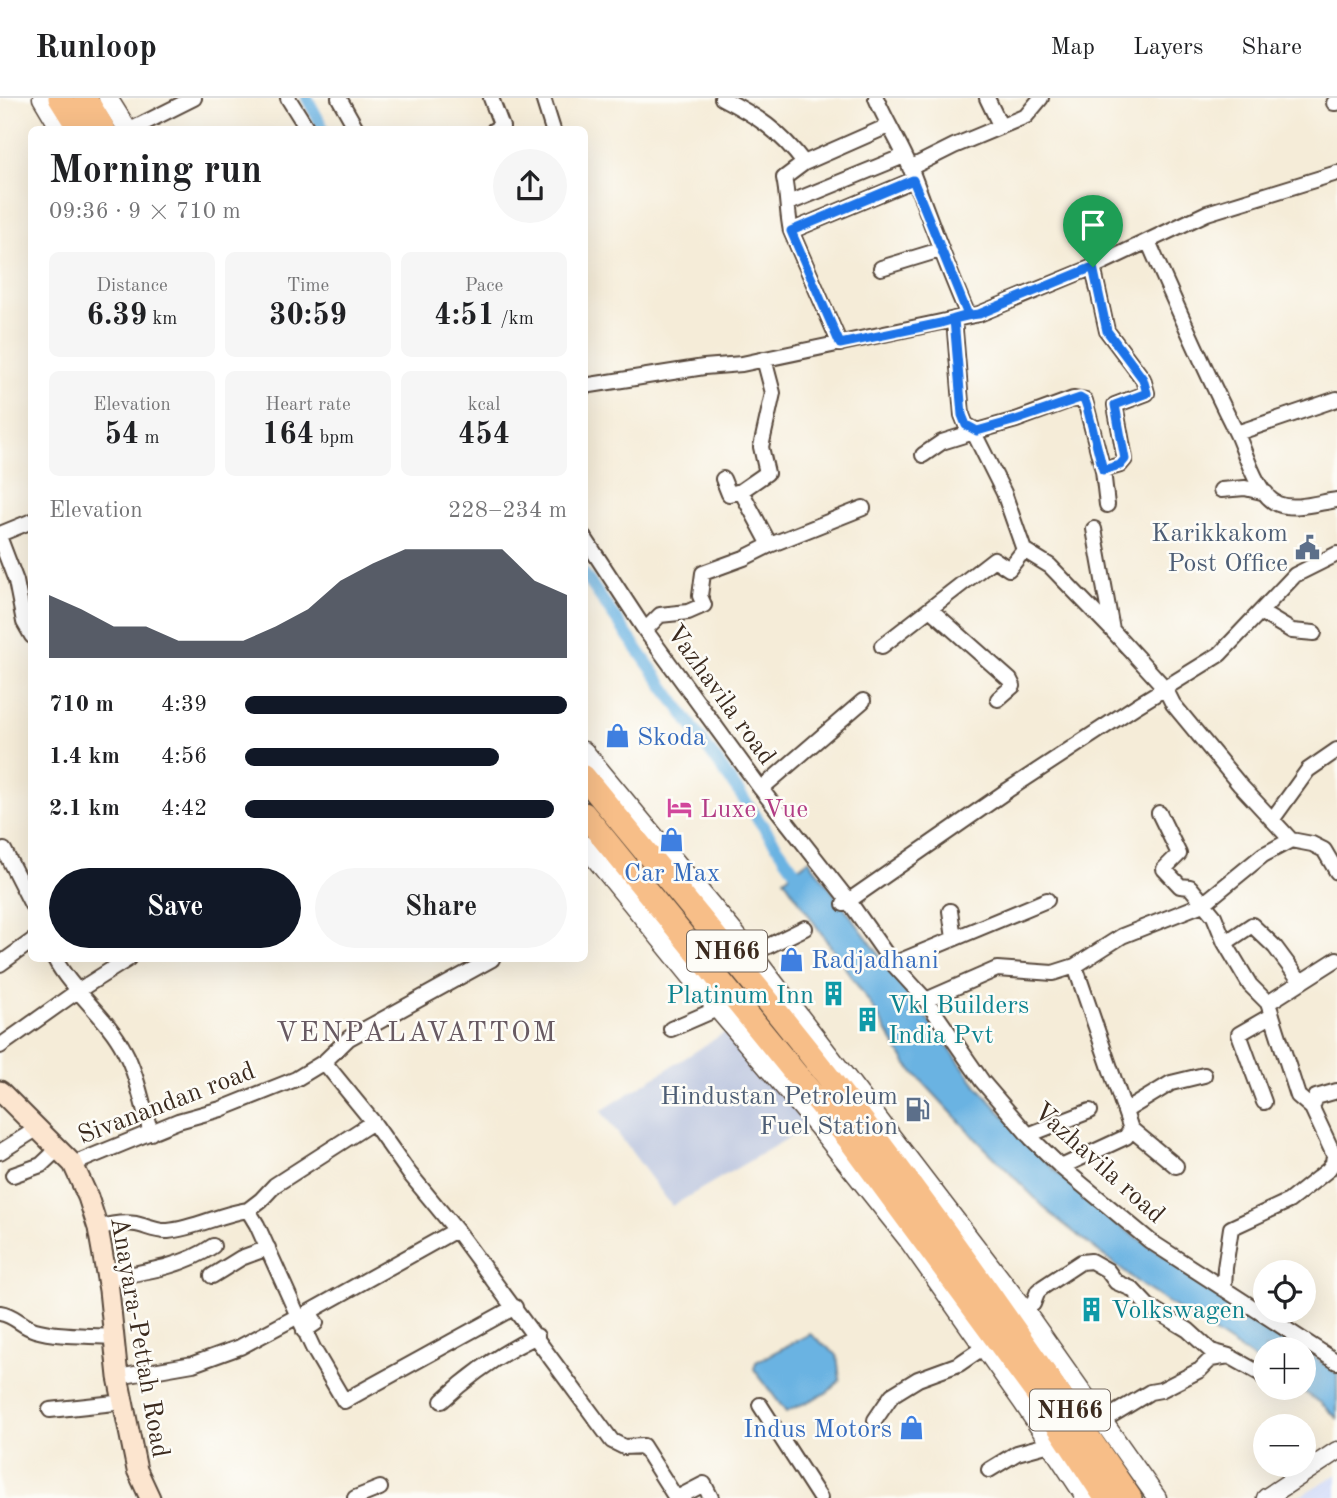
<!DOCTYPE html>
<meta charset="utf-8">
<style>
:root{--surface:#fff;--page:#f6f6f6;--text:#202124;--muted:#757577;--line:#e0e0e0;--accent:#111827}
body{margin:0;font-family:"Old Standard TT",serif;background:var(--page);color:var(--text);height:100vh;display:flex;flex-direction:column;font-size:26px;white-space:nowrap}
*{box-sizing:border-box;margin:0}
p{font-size:23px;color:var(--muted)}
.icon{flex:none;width:38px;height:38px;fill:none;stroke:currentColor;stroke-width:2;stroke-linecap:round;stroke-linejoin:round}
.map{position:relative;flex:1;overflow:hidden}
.details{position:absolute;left:28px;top:28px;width:560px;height:836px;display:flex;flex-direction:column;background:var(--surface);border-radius:10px;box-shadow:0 7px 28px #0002}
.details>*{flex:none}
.buttons{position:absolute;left:1253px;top:1162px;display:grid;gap:14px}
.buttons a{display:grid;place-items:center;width:63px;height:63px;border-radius:50%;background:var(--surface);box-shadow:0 7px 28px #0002;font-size:35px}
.pin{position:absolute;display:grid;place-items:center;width:60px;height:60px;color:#fff;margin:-72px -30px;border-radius:50% 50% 50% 0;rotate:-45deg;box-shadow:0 0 7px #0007}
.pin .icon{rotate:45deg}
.round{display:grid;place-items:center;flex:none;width:74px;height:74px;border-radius:37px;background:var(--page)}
.overview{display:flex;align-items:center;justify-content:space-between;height:119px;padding:0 21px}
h1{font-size:38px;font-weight:600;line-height:52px}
.stats{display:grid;grid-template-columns:repeat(3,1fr);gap:10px;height:119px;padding:7px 21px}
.stats div{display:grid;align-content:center;border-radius:10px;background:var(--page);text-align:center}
.stats b{font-size:30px;font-weight:600}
.stats small{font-size:19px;font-weight:400}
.stats p{font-size:19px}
.chart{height:196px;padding:14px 21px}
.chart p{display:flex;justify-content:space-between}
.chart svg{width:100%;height:126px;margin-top:7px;fill:var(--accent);opacity:.7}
.action{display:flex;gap:14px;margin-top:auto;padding:14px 21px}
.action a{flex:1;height:80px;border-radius:42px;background:var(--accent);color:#fff;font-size:28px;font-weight:600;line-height:80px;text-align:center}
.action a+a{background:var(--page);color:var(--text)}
ul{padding:0 21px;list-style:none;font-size:23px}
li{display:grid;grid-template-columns:112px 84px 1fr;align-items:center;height:52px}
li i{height:18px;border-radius:9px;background:var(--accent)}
header{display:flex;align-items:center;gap:42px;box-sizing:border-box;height:98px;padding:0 35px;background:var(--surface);border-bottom:2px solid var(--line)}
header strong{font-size:33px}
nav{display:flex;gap:38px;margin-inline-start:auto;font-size:24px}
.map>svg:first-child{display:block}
.built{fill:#d0daf9}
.industrial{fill:#bac4de}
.water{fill:#6ab3e2;stroke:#526e80;stroke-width:2}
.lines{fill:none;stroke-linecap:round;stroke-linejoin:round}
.canal{stroke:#6ab3e2;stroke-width:12}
.minor-casing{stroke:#57473a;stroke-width:18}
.tertiary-casing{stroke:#57473a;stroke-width:21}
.secondary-casing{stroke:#57473a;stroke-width:23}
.trunk-casing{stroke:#57473a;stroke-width:26}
.minor{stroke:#fff;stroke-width:14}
.tertiary{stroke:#fff;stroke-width:18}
.secondary{stroke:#fce5cf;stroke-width:19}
.trunk{stroke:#f7be88;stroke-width:23}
.route-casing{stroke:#fff;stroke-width:14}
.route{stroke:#1a73e8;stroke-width:9}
.labels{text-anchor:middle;stroke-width:5;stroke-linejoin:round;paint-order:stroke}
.shield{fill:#fdfcf7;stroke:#75695f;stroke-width:2}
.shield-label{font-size:24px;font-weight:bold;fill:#3b2a1e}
.service-label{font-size:26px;fill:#4e5e75;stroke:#fdfcf7;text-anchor:end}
.street-label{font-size:26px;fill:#3b2a1e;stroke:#fdfcf7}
.shop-label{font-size:26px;fill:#366cbe;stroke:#fdfcf7;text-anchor:start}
.hotel-label{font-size:26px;fill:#b23c85;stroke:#fdfcf7;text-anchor:start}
.culture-label{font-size:26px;fill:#0d838f;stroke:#fdfcf7;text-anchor:start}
.neighbourhood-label{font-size:28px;letter-spacing:2px;fill:#685a62;stroke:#fdfcf7}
</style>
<header>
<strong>Runloop</strong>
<nav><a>Map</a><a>Layers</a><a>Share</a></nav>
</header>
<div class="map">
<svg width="1337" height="1400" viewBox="0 0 1337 1400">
<rect width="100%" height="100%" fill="#fdfcf7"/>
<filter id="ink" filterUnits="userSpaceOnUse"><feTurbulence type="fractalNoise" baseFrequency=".0143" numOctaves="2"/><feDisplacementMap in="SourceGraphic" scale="14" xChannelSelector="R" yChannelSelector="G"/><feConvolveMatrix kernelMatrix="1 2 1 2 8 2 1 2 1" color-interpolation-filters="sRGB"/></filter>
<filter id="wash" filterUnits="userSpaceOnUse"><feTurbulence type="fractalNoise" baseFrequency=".00686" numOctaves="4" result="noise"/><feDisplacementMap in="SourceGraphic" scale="28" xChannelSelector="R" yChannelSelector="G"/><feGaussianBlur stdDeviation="1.57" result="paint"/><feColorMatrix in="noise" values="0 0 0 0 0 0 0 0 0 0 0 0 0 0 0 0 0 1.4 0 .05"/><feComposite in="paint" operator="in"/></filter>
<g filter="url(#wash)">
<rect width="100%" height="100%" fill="#f5ecd8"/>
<path class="built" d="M1337 1376V1400H1296Z"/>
<path class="industrial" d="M726 934 809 1028 672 1108 601 1013Z"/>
<path class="water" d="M809 762 978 989 1047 1065 1108 1120 1303 1251H1265V1268L1141 1187 1051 1116 978 1043 907 967 873 910 784 781Z
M810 1236 837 1257 840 1282 828 1294 786 1314 754 1271 756 1264Z
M1304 1251 1337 1276V1320L1321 1305 1298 1290H1304Z"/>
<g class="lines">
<path class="canal" d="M307 0 324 32
M584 476 804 786"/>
</g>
</g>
<g filter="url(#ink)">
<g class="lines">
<defs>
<path id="minor" d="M288 0 308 32
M339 0 357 32
M491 0 502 29 494 32
M543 0 553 32
M722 0C757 18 780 33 804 65L888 28
M876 0C886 24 900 45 910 69 929 118 946 168 968 217
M987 0 1000 27
M1334 5H1337
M130 32 194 0
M804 65 784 80C788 98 787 115 791 133L840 246
M910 70 954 48 1026 18 1041 0
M789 105 904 58
M791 133 913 82
M1148 143C1176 207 1204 271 1236 334 1245 352 1256 397 1278 406 1295 413 1320 404 1337 402
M1093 169 1107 233 1143 281 1147 295 1115 307 1125 361 1120 367 1103 372
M881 170 940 152
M954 221 962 317 966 327 977 333 1016 322 1073 301 1085 303 1103 372 1107 407
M584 288 704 269 742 266 979 216 1093 169 1207 115 1337 75
M1237 335 1337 301
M1221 392 1245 390 1266 395
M741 393 767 375 761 349 773 295 764 261
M1094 431 1112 532 1165 590 1173 606 1240 687 1291 742 1312 746 1324 752 1337 774
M0 436 32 423
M584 439 645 532 761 691 848 802 893 866 926 902 982 983 1031 1040 1061 1069 1150 1143 1337 1264
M0 441 16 483 24 524 32 538
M770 447 863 410
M1024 452 1050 468 1111 531
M931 512 1010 582 1013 588 998 601
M1260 514 1292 533 1314 535
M645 532 660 517 688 514 704 507 700 498 703 475 744 460 770 447 741 393 729 396 723 381
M882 548 994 461 1009 471 1024 452 1004 395 976 339 977 333 942 344 923 357
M761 691 863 603
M1159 715 1179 756 1164 771 1180 788 1190 789 1214 818 1225 845 1250 887 1268 905 1298 998 1312 1010
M1272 722 1308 672 1337 652
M4 752 32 807
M844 806 1008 692 1136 608 1220 556 1295 477 1337 456
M950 813 954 840
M1225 845 1252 827 1275 849 1301 884
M752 856 805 830
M55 861C71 892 108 920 124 952 137 975 143 1010 151 1035
M0 866 32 843
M893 866 1047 802
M926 902 997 871 1053 875 1075 868 1122 838 1203 806 1263 757 1291 742
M1268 905 1337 861
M671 931 717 911
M0 948 79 892 128 861
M324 964 373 1024 409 1075 456 1132 612 1343 624 1349 643 1348 676 1400
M1264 1004 1239 936 1272 917
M1125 1013 1171 985 1204 977
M1131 1031 1176 1068
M1028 1037 1090 1013
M0 1054 38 1030
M73 1066 178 1023 221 1011 296 981 324 964 349 940 492 861
M1061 1069 1126 1039 1131 1031 1075 868
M13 1077 41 1067 59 1050
M248 1112 261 1102 275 1087 373 1024
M98 1130C111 1126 122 1124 136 1126 146 1128 157 1134 168 1133 196 1130 220 1116 248 1112L257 1127 298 1218
M212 1178 241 1160 268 1150
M106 1181C142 1174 183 1169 213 1148
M1224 1191 1225 1170 1231 1130 1289 1103 1328 1072 1333 1065 1334 1057 1312 1010 1316 999 1337 993
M1023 1210 1033 1206 1038 1193 1043 1189 1081 1164 1091 1163 1107 1172 1116 1184 1132 1191 1148 1208 1188 1232 1211 1253 1229 1258
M0 1215C15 1217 21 1228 35 1232 59 1239 89 1237 114 1239
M304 1233 316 1225 309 1214 456 1132
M118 1279 193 1266 240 1249 298 1218 313 1250 344 1303 515 1209
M442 1303C471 1276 500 1255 537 1238
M760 1307 820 1400
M50 1312 124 1304
M875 1322 892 1297 918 1281 959 1266 984 1249
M1102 1323 1150 1294 1161 1292 1200 1272 1211 1261 1229 1258 1261 1276 1265 1281
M989 1372 1017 1355 1050 1346
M355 1400 380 1390
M677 1400 704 1386 711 1400"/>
<path id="tertiary" d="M42 0 61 32
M108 0 128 32
M584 653 752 856 1023 1210 1157 1400
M584 747 714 907 818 1029 908 1142 1023 1305 1086 1400
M1266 1400 1337 1353"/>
<path id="secondary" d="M0 993 73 1066 88 1099 98 1130 109 1192 118 1279 137 1372 150 1400"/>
<path id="trunk" d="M60 0 80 32
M85 0 104 32
M584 679C679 795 776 910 867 1029 959 1150 1045 1275 1130 1400
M584 716 849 1041 1035 1293 1106 1400"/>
</defs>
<use href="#minor" class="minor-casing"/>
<use href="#tertiary" class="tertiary-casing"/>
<use href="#secondary" class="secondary-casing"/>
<use href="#trunk" class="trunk-casing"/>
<use href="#minor" class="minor"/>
<use href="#tertiary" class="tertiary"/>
<use href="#secondary" class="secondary"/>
<use href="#trunk" class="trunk"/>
</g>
</g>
<g class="lines" filter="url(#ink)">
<defs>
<path id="route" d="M1093 169 979 216C966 217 954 221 941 225L840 246 791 133 913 82 968 217 954 221 962 317 966 327 977 333 1016 322 1080 300 1085 303 1087 309 1103 372 1120 367 1125 361 1115 307 1147 295 1143 281 1107 233 1093 169"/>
</defs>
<use href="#route" class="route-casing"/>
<use href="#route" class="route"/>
</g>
<defs>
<symbol id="civic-bare" viewBox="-9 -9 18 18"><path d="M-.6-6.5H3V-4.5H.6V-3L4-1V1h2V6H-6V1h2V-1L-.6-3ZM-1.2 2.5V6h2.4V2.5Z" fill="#5c6f8a" stroke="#fdfcf7" stroke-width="2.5" paint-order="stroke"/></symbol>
<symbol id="shop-bare" viewBox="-9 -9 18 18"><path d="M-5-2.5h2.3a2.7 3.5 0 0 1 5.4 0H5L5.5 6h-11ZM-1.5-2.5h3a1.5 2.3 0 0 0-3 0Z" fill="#3f7fe0" stroke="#fdfcf7" stroke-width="2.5" paint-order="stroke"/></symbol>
<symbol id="hotel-bare" viewBox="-9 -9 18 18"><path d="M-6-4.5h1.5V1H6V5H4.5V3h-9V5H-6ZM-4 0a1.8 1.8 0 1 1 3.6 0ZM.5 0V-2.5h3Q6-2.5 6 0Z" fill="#d1479c" stroke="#fdfcf7" stroke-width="2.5" paint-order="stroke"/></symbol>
<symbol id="building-bare" viewBox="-9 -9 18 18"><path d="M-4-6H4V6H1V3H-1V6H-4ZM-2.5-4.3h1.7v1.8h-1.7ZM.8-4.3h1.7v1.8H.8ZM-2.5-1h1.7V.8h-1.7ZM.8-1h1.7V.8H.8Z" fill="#0f9aa8" stroke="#fdfcf7" stroke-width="2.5" paint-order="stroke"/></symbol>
<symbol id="fuel-bare" viewBox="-9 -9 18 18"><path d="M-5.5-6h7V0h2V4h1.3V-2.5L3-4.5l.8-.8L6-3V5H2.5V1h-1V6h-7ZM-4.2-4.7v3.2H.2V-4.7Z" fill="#5c6f8a" stroke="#fdfcf7" stroke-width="2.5" paint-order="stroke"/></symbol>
</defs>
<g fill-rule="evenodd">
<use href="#civic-bare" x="1290" y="432" width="35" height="35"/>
<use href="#shop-bare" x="600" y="620" width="35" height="35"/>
<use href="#hotel-bare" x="662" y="692" width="35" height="35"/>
<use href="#shop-bare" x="654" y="724" width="35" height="35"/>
<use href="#shop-bare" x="774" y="844" width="35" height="35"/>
<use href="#building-bare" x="816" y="878" width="35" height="35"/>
<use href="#building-bare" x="850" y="904" width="35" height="35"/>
<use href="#fuel-bare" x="900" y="994" width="35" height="35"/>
<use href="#building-bare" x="1074" y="1194" width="35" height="35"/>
<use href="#shop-bare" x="894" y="1312" width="35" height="35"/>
</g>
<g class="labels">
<g class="shield">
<rect x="687" y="832.5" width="80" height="41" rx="5"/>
<rect x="1030" y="1291.5" width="80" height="41" rx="5"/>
</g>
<g class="shield-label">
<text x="727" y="861">NH66</text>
<text x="1070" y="1320">NH66</text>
</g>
<g class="service-label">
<text x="1288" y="443">Karikkakom<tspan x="1288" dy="30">Post Office</tspan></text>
<text x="898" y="1006">Hindustan Petroleum<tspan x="898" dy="30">Fuel Station</tspan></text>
</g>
<g class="street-label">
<text transform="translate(722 596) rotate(54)" y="9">Vazhavila road</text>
<text transform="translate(166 1004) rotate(-21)" y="9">Sivanandan road</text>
<text transform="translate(1100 1064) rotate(42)" y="9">Vazhavila road</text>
<text transform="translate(141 1239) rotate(80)" y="9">Anayara-Pettah Road</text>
</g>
<g class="shop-label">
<text x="637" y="647">Skoda</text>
<text x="672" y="783" text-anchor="middle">Car Max</text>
<text x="811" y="870">Radjadhani</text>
<text x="892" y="1339" text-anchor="end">Indus Motors</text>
</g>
<g class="hotel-label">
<text x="700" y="719">Luxe Vue</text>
</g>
<g class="culture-label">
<text x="814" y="905" text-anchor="end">Platinum Inn</text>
<text x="888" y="915">Vkl Builders<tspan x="888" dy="30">India Pvt</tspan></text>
<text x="1111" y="1220">Volkswagen</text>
</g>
<g class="neighbourhood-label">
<text x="417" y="943">VENPALAVATTOM</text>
</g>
</g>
</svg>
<div class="buttons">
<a><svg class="icon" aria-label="locate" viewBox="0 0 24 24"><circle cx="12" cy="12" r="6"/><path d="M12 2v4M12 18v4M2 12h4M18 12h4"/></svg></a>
<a>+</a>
<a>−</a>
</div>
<div class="pin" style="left:1093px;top:169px;background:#1e9e55"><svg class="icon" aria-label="arrive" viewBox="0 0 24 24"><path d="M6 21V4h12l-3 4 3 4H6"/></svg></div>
<section class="details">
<div class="overview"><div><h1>Morning run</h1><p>09:36 · 9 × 710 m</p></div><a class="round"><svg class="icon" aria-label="share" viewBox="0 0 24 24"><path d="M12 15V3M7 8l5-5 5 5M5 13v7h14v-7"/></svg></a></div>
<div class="stats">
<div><p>Distance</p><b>6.39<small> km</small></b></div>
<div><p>Time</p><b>30:59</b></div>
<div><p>Pace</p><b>4:51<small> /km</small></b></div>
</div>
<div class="stats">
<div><p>Elevation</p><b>54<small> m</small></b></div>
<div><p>Heart rate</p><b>164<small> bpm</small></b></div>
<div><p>kcal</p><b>454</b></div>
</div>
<div class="chart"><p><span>Elevation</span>228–234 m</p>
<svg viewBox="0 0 160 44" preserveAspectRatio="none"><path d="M0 44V22L10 27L20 33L30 33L40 38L50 38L60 38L70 33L80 27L90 17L100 11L110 6L120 6L130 6L140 6L150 17L160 22V44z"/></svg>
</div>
<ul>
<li><b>710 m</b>4:39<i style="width:100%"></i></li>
<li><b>1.4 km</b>4:56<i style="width:79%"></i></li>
<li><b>2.1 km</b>4:42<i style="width:96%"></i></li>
</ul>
<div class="action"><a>Save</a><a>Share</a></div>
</section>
</div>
